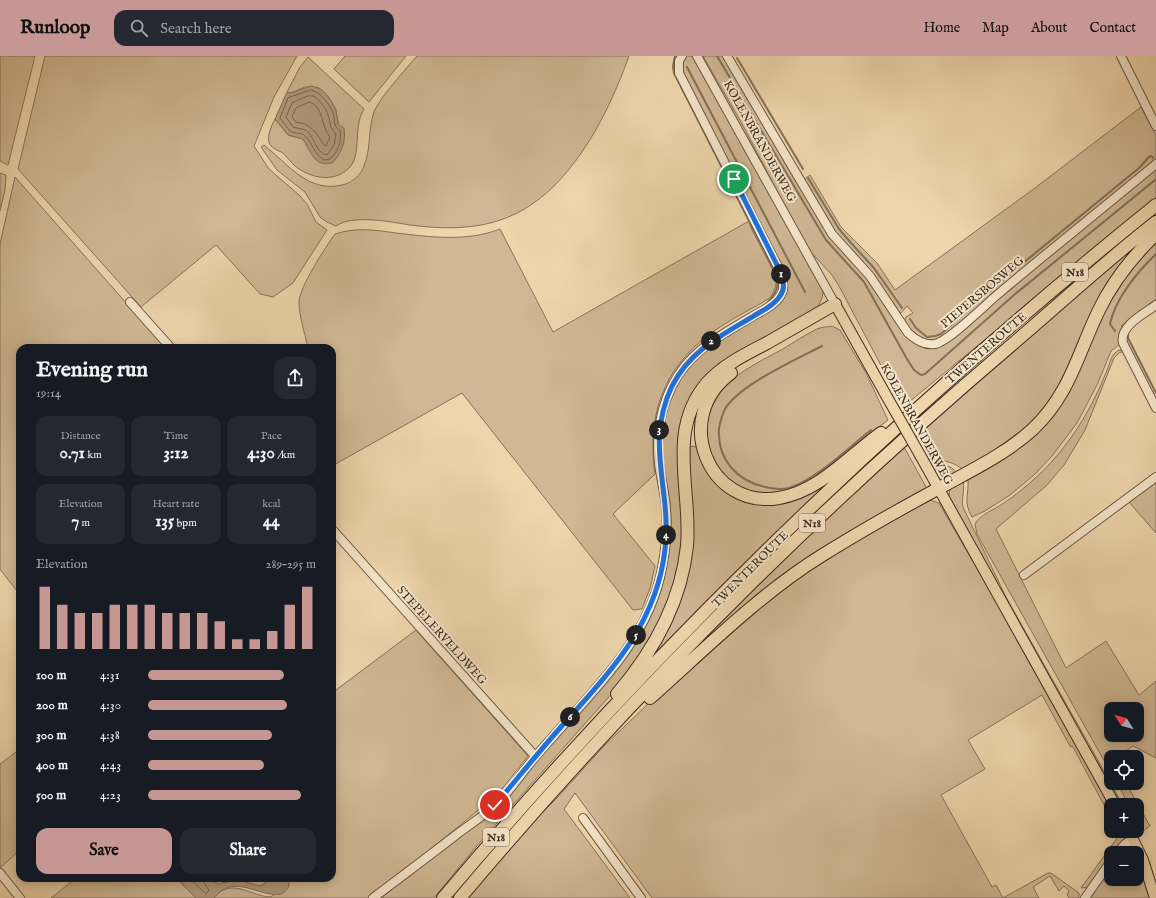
<!DOCTYPE html>
<meta charset="utf-8">
<style>
:root{--surface:#171b24;--page:#242831;--text:#f1f3f6;--muted:#9ea1a6;--accent:#c59692}
body{margin:0;font-family:"IM FELL English",serif;background:var(--page);color:var(--text);height:100vh;display:flex;flex-direction:column;font-size:15px;white-space:nowrap}
*{box-sizing:border-box;margin:0}
p{font-size:13px;color:var(--muted)}
.icon{flex:none;width:22px;height:22px;fill:none;stroke:currentColor;stroke-width:2;stroke-linecap:round;stroke-linejoin:round}
.map{position:relative;flex:1;overflow:hidden}
.details{position:absolute;left:16px;top:288px;width:320px;height:538px;display:flex;flex-direction:column;background:var(--surface);border-radius:12px;box-shadow:0 2px 10px #0003}
.details>*{flex:none}
.needle{width:26px;rotate:307deg}
.fabs{position:absolute;left:1104px;top:646px;display:grid;gap:8px}
.fabs a{display:grid;place-items:center;width:40px;height:40px;border-radius:8px;background:var(--surface);box-shadow:0 2px 10px #0003;font-size:20px}
.pin{position:absolute;display:grid;place-items:center;width:34px;height:34px;color:#fff;margin:-17px;border:2px solid #fff;border-radius:50%;box-shadow:0 1px 4px #0007}
.km{position:absolute;width:20px;height:20px;margin:-10px;border-radius:50%;background:#222;color:#fff;font-size:11px;line-height:20px;text-align:center}
.round{display:grid;place-items:center;flex:none;width:42px;height:42px;border-radius:12px;background:var(--page)}
.headline{display:flex;align-items:center;justify-content:space-between;height:68px;padding:0 20px}
h1{font-size:22px;font-weight:700;line-height:30px}
.metrics{display:grid;grid-template-columns:repeat(3,1fr);gap:6px;height:68px;padding:4px 20px}
.metrics div{display:grid;align-content:center;border-radius:10px;background:var(--page);text-align:center}
.metrics b{font-size:17px;font-weight:700}
.metrics small{font-size:11px;font-weight:400}
.metrics p{font-size:11px}
.chart{height:112px;padding:8px 20px}
.chart p{display:flex;justify-content:space-between}
.chart svg{width:100%;height:72px;margin-top:4px;stroke:var(--accent);stroke-width:6}
.action{display:flex;gap:8px;margin-top:auto;padding:8px 20px}
.action a{flex:1;height:46px;border-radius:12px;background:var(--accent);color:#111;font-size:16px;font-weight:700;line-height:46px;text-align:center}
.action a+a{background:var(--page);color:var(--text)}
ul{padding:0 20px;list-style:none;font-size:13px}
li{display:grid;grid-template-columns:64px 48px 1fr;align-items:center;height:30px}
li i{height:10px;border-radius:5px;background:var(--accent)}
header{display:flex;align-items:center;gap:24px;box-sizing:border-box;height:56px;padding:0 20px;background:var(--accent);color:#111}
header strong{font-size:19px}
nav{display:flex;gap:22px;margin-inline-start:auto;font-size:14px}
.search{width:280px;height:36px;background:var(--page);display:flex;align-items:center;gap:10px;box-sizing:border-box;padding:0 14px;border-radius:12px;color:var(--muted);font-size:15px}
.map>svg:first-child{display:block}
.green{fill:#d0b894;stroke:#87725a;fill-rule:evenodd}
.water{fill:#b29c7c;stroke:#847057}
.lines{fill:none;stroke-linecap:round;stroke-linejoin:round}
.shore{stroke:#78644e;stroke-width:1}
.stream{stroke:#847057;stroke-width:2}
.minor-casing{stroke:#6a5742;stroke-width:10}
.major-casing{stroke:#3e2d1f;stroke-width:12}
.highway-casing{stroke:#3e2d1f;stroke-width:14}
.minor{stroke:#f4e4c9;stroke-width:8}
.major{stroke:#eed5ac;stroke-width:10}
.highway{stroke:#eed5ac;stroke-width:12}
.major-bridge-casing{stroke:#3e2d1f;stroke-width:12;stroke-linecap:butt}
.major-bridge{stroke:#eed5ac;stroke-width:10}
.route-casing{stroke:#fff;stroke-width:8}
.route{stroke:#1a73e8;stroke-width:5}
.labels{text-anchor:middle;stroke-width:4;stroke-linejoin:round;paint-order:stroke}
.shield{fill:#f4e4c9;stroke:#756452;stroke-width:1}
.shield-label{font-size:11px;font-weight:bold;fill:#3e2d1f}
.street-label{font-size:12px;fill:#3e2d1f;stroke:#f4e4c9}
</style>
<header>
<strong>Runloop</strong>
<div class="search"><svg class="icon" aria-label="search" viewBox="0 0 24 24"><circle cx="10" cy="10" r="6"/><path d="M15 15l6 6"/></svg>Search here</div>
<nav><a>Home</a><a>Map</a><a>About</a><a>Contact</a></nav>
</header>
<div class="map">
<svg width="1156" height="842" viewBox="0 0 1156 842">
<rect width="100%" height="100%" fill="#eed5ac"/>
<filter id="stains"><feTurbulence type="fractalNoise" baseFrequency=".005" numOctaves="4"/><feColorMatrix values="0 0 0 0 .2 0 0 0 0 .09 0 0 0 0 .02 0 0 0 .5 -.17"/></filter>
<radialGradient id="worn" r=".72"><stop offset=".6" stop-color="#630" stop-opacity="0"/><stop offset="1" stop-color="#630" stop-opacity=".3"/></radialGradient>
<path class="green" d="M0 0H35L8 109 0 105Z
M45 0H297L274 41 254 90 269 113 299 139 307 148 316 166 327 174 293 227 273 241 260 238 216 189 141 251 18 113Z
M345 0H406L369 46 334 13Z
M417 0H629C608 59 569 138 506 162 475 174 442 173 410 169 391 166 353 158 336 170L327 166 320 161 305 136 277 114 261 91 264 89C288 108 308 137 342 129 352 127 361 119 364 110 371 93 368 73 374 56 380 41 406 13 417 0Z
M686 0H691L694 2 823 233C823 245 819 250 810 257L694 338 681 499 671 545 638 608 480 786 434 842H381L494 755 634 587 666 502 661 375 671 340 679 324 701 298 785 234 683 18 681 9Z
M703 0H725L800 127 868 221 902 274 936 291 1156 112V143L903 351 839 230 832 219 807 192 743 70Z
M308 1 364 53C352 73 363 99 348 113 333 127 310 122 295 110 291 106 287 101 283 97 278 94 270 92 269 86 267 79 272 69 275 63L288 79 301 82 306 87 334 105 344 87 338 68 336 53 325 38 319 32 305 31 291 37 287 36 300 11Z
M1141 51 1156 79V106L950 277C945 279 938 286 932 286 920 287 910 274 904 265L906 261 913 257 907 250 901 257 897 256 838 182 805 124 806 122 810 119 841 171 877 207 895 234 1035 132Z
M0 117 6 119 5 134 0 155Z
M15 121 166 292H20V539L0 513V188Z
M749 165 751 172 776 220C777 229 775 234 770 242 754 252 736 260 720 271 666 306 646 355 655 418L613 458 655 510 650 532 642 553 633 554 462 337 332 410V292H308C305 278 299 260 299 246 299 232 326 190 335 178 356 171 375 174 396 177 430 181 467 186 500 173L553 276Z
M1156 172 1128 203 1064 329 1026 375 964 415C953 404 947 408 936 401 927 395 923 384 917 375Z
M1156 182V243L1121 270 1123 271 1119 280 1120 288 1111 295 1098 327 1086 350 1077 367 1052 400 1035 418 1010 439 985 455 972 461C963 446 969 439 968 423L1040 367 1111 238Z
M832 270 840 274 866 317 888 364C871 377 855 390 838 403 821 416 805 431 784 436 740 448 690 401 709 357 714 344 723 331 733 323 748 311 766 302 783 293 794 286 805 279 817 273 821 271 827 271 832 270Z
M1119 294 1124 295 1119 297 1114 302 1085 374 1064 409 1047 429 996 473 1066 612 1106 585 1139 639 1156 625V702L1133 690 1117 701H1111V717L977 478 975 468C978 460 997 452 1004 447 1027 431 1047 413 1064 391 1082 368 1096 342 1107 314 1110 307 1111 298 1119 294ZM1111 653H1137V679H1111Z
M903 389 926 431V435L842 483 665 625C736 539 822 465 903 389Z
M692 390 699 392 720 426 770 447 839 419 648 608 680 537 688 394Z
M927 402C937 408 950 407 958 418L940 424Z
M962 422C966 432 961 441 963 451L1006 541 1123 749H1119L950 444C947 432 953 428 962 422Z
M1156 424V477L1129 446Z
M930 444 939 447 1036 614 1111 751V762L1073 691 1070 690 1042 639 968 684 985 713 941 739 992 831 996 829 1003 842 1048 817H1051L1079 837V842H1069L1067 839 1069 835 1064 830 1059 835 1050 820 1033 831 1039 842H652L575 737 564 753 630 842H465L520 779 557 742 604 690 671 626 803 514Z
M416 574 528 700 498 738 420 802 368 842H214C231 820 252 841 271 841L289 825 288 822H332V637Z
M20 693V794L0 812V708Z
M1117 727H1126L1150 770 1143 775 1137 764V749H1129Z
M1118 775H1124C1127 784 1119 790 1114 797H1111V801L1090 831 1081 832 1120 778Z
M1137 799 1150 842H1087L1111 809V823H1137Z
M76 822H180V826L196 842H51Z
M211 822H272L261 830 233 825 218 828 213 825Z"/>
<path class="water" d="M311 30C328 32 337 52 338 68L344 72C346 85 342 97 332 107 314 111 311 96 303 83L288 79 275 63 287 36 291 37Z
M180 822H211L213 825 218 828 237 824 261 830 272 822H288L289 829C288 833 285 836 281 838 259 842 234 816 214 842H196L183 829Z"/>
<g class="lines">
<path class="shore" d="M311 34C320 36 330 48 333 57 336 66 332 68 340 75 342 86 338 95 330 103L324 104C314 98 313 88 305 80 301 76 295 78 290 75L280 62 288 42Z
M308 40H314C319 44 327 53 328 59 331 67 329 71 336 78L334 89 327 99C317 98 315 83 308 76 304 72 298 73 293 71L286 61 292 47Z
M310 46C324 51 321 71 330 81L326 90 324 89C316 76 311 68 296 66L292 61 296 52Z
M189 822 206 838 209 834 204 827 203 822"/>
<path class="stream" d="M675 0 673 10 674 17 776 218C780 230 776 237 768 246
M717 0 826 184 864 226 907 303 914 314 921 319 925 318 1014 239 1155 124
M737 2 803 113
M687 11 805 236
M808 122 839 173 851 187 874 212 902 252
M910 263 916 272 927 281 935 280 941 278 1000 226 1139 112 1149 101 1151 100 1153 102
M1115 275 1110 268C1115 243 1138 215 1156 198
M1128 279V282L1156 337
M822 290C797 303 739 329 725 353 722 359 720 366 719 373 717 403 737 425 765 431 773 433 782 434 789 432 816 424 849 391 871 374"/>
<defs>
<path id="minor" d="M697 0 835 248
M727 0 832 178 870 220 908 277C915 283 924 290 935 288 949 285 984 250 997 239 1049 195 1103 152 1156 108
M1121 0 1156 70
M130 246 171 292
M1156 249C1144 258 1119 270 1123 287L1156 352
M332 473 535 700
M1024 519 1156 421
M583 762 641 842
M1117 797 1125 788 1133 783
M0 817 20 842
M373 842C401 821 429 800 456 779 469 769 483 760 495 750 510 735 522 716 536 700 584 643 648 589 662 512 666 492 668 472 666 452 665 437 661 423 659 408 656 381 660 354 672 330 690 294 720 280 753 260 762 255 773 250 779 242 786 233 783 225 780 215L679 17V5L682 0
M1085 842 1111 805"/>
<path id="major" d="M835 248 887 341
M920 399 1115 749
M1129 775 1143 804 1155 842"/>
<path id="highway" d="M731 317C671 361 708 454 779 442 820 435 849 400 881 377
M617 638C654 595 681 547 687 490 692 434 666 375 707 327 723 309 746 298 767 287 790 274 812 261 835 248
M650 642C704 594 760 538 821 500 861 475 902 452 943 430 974 413 1007 397 1033 373 1070 338 1078 297 1099 254 1113 225 1133 200 1156 178
M443 842C656 590 899 356 1156 149
M460 842C629 641 815 456 1015 286 1062 246 1107 204 1156 166"/>
</defs>
<use href="#minor" class="minor-casing"/>
<use href="#major" class="major-casing"/>
<use href="#highway" class="highway-casing"/>
<use href="#minor" class="minor"/>
<use href="#major" class="major"/>
<use href="#highway" class="highway"/>
<defs>
<path id="major-bridge" d="M887 341 920 399"/>
</defs>
<use href="#major-bridge" class="major-bridge-casing"/>
<use href="#major-bridge" class="major-bridge"/>
</g>
<g class="lines">
<defs>
<path id="route" d="M495 749C517 723 538 697 560 672 608 618 657 569 665 493 672 433 644 389 672 330 690 295 720 280 752 261 761 255 774 250 780 240 786 232 783 224 780 215L734 123"/>
</defs>
<use href="#route" class="route-casing"/>
<use href="#route" class="route"/>
</g>
<g class="labels">
<g class="shield">
<rect x="1062" y="207" width="26" height="18" rx="3"/>
<rect x="799" y="458" width="26" height="18" rx="3"/>
<rect x="483" y="772" width="26" height="18" rx="3"/>
</g>
<g class="shield-label">
<text x="1075" y="220">N18</text>
<text x="812" y="471">N18</text>
<text x="496" y="785">N18</text>
</g>
<g class="street-label">
<text transform="translate(760 85) rotate(61)" y="4">KOLENBRANDERWEG</text>
<text transform="translate(982 236) rotate(-40)" y="4">PIEPERSBOSWEG</text>
<text transform="translate(986 292) rotate(-41)" y="4">TWENTEROUTE</text>
<text transform="translate(917 368) rotate(61)" y="4">KOLENBRANDERWEG</text>
<text transform="translate(750 513) rotate(-45)" y="4">TWENTEROUTE</text>
<text transform="translate(442 579) rotate(48)" y="4">STEPELERVELDWEG</text>
</g>
</g>
<rect width="100%" height="100%" filter="url(#stains)"/>
<rect width="100%" height="100%" fill="url(#worn)"/>
</svg>
<div class="fabs">
<a><svg class="needle" viewBox="-14 -14 28 28"><path d="M0-13l5 13h-10z" fill="#e53935"/><path d="M0 13l5-13h-10z" fill="#9ea1a6"/></svg></a>
<a><svg class="icon" aria-label="locate" viewBox="0 0 24 24"><circle cx="12" cy="12" r="6"/><path d="M12 2v4M12 18v4M2 12h4M18 12h4"/></svg></a>
<a>+</a>
<a>−</a>
</div>
<div class="pin" style="left:734px;top:123px;background:#1e9e55"><svg class="icon" aria-label="arrive" viewBox="0 0 24 24"><path d="M6 21V4h12l-3 4 3 4H6"/></svg></div>
<div class="pin" style="left:495px;top:749px;background:#d93025"><svg class="icon" aria-label="check" viewBox="0 0 24 24"><path d="M5 12l5 5 9-10"/></svg></div>
<b class="km" style="left:781px;top:218px">1</b>
<b class="km" style="left:711px;top:285px">2</b>
<b class="km" style="left:659px;top:374px">3</b>
<b class="km" style="left:666px;top:479px">4</b>
<b class="km" style="left:636px;top:579px">5</b>
<b class="km" style="left:570px;top:661px">6</b>
<section class="details">
<div class="headline"><div><h1>Evening run</h1><p>19:14</p></div><a class="round"><svg class="icon" aria-label="share" viewBox="0 0 24 24"><path d="M12 15V3M7 8l5-5 5 5M5 13v7h14v-7"/></svg></a></div>
<div class="metrics">
<div><p>Distance</p><b>0.71<small> km</small></b></div>
<div><p>Time</p><b>3:12</b></div>
<div><p>Pace</p><b>4:30<small> /km</small></b></div>
</div>
<div class="metrics">
<div><p>Elevation</p><b>7<small> m</small></b></div>
<div><p>Heart rate</p><b>135<small> bpm</small></b></div>
<div><p>kcal</p><b>44</b></div>
</div>
<div class="chart"><p><span>Elevation</span>289–295 m</p>
<svg viewBox="0 0 160 44" preserveAspectRatio="none"><path d="M5 44V6M15 44V17M25 44V22M35 44V22M45 44V17M55 44V17M65 44V17M75 44V22M85 44V22M95 44V22M105 44V27M115 44V38M125 44V38M135 44V33M145 44V17M155 44V6"/></svg>
</div>
<ul>
<li><b>100 m</b>4:31<i style="width:81%"></i></li>
<li><b>200 m</b>4:30<i style="width:83%"></i></li>
<li><b>300 m</b>4:38<i style="width:74%"></i></li>
<li><b>400 m</b>4:43<i style="width:69%"></i></li>
<li><b>500 m</b>4:23<i style="width:91%"></i></li>
</ul>
<div class="action"><a>Save</a><a>Share</a></div>
</section>
</div>
